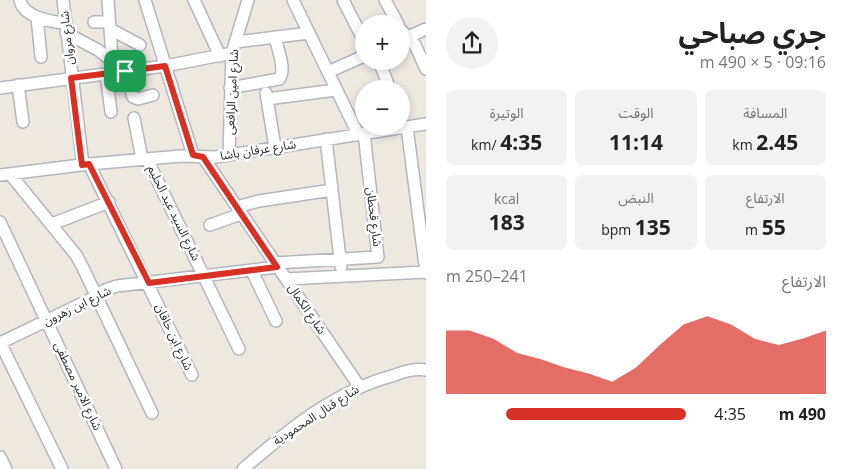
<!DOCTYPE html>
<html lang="ar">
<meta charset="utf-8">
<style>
:root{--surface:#fff;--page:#f2f2f2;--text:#222;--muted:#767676;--accent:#d93025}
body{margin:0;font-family:"Open Sans","Noto Sans Arabic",sans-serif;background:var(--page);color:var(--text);direction:rtl;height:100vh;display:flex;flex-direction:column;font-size:19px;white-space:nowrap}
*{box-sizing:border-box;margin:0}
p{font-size:16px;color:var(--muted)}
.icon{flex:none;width:28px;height:28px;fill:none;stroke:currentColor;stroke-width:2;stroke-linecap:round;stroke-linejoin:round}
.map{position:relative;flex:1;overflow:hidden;direction:ltr}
.sheet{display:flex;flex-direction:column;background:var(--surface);width:420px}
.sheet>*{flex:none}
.buttons{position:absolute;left:355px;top:15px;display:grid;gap:10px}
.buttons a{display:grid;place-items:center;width:55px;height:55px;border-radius:50%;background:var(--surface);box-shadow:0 2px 8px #0003;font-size:25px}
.pin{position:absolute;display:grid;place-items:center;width:42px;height:42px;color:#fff;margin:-21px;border-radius:10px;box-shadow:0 2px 8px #0006}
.round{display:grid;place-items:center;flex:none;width:52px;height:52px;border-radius:26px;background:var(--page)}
.headline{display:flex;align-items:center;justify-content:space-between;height:85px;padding:0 20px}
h1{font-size:28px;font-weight:700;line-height:38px}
.figures{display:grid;grid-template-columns:repeat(3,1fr);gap:8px;height:85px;padding:5px 20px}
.figures div{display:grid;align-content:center;border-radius:8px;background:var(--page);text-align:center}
.figures b{font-size:21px;font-weight:700}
.figures small{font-size:14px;font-weight:400}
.figures p{font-size:14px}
.chart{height:140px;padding:10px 20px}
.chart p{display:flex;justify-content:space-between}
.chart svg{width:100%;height:90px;margin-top:5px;fill:var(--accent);opacity:.7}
ul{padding:0 20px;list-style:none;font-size:16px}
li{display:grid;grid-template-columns:80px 60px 1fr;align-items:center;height:38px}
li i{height:12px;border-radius:6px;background:var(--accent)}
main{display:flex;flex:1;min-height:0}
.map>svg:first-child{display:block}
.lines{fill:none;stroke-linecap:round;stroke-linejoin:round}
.minor-casing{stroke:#b3b6bf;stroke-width:14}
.minor{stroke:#fff;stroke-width:11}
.route-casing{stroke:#fff;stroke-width:10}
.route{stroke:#d93025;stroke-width:6}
.labels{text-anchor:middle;stroke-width:5;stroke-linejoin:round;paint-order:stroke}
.street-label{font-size:12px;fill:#2d2d2d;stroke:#fff}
</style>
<main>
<section class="sheet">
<div class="headline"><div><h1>جري صباحي</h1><p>09:16 · 5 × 490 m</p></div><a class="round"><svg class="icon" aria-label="share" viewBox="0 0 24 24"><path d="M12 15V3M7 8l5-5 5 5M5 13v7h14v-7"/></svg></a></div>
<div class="figures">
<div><p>المسافة</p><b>2.45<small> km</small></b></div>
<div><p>الوقت</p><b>11:14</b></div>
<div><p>الوتيرة</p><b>4:35<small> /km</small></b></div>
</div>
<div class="figures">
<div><p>الارتفاع</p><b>55<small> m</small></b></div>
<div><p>النبض</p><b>135<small> bpm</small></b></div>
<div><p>kcal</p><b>183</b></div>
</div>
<div class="chart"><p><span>الارتفاع</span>241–250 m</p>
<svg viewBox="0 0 160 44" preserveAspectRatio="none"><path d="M0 44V13L10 13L20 17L30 24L40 27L50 31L60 34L70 38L80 31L90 20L100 10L110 6L120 10L130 17L140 20L150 17L160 13V44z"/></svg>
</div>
<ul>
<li><b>490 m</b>4:35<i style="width:75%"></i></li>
</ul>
</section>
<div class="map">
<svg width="426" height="469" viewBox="0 0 426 469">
<rect width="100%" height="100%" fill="#ede8e0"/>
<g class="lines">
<defs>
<path id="minor" d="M20 0C23 17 51 22 65 23
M63 0 83 165
M108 0 113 73
M145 0 193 155
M194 0 220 56
M293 0 358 134
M343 0 364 41
M385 0 398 24
M37 17 41 57
M94 22H109
M110 29 140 45
M401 30 415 45 426 69
M66 33 98 50 112 61
M403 39 426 29
M235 42 309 33
M379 61 390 89
M125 71 133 97 138 99 153 95
M328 72 364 56
M106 74 111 112
M18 85 23 122
M0 88 165 66 232 53
M230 88 279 79C287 70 277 48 275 37
M266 93 275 147
M267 99 336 90
M134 118 142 159
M407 127 426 273
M326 139 341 267
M229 155 232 53 248 0
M203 157 359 386
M147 159 239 349
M89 164 192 375
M10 174 76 255 83 268 152 413
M0 175 89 164 181 156 216 157 426 124
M237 207 259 201 332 190
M0 222 116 469
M52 224 109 202
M210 225 241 214
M275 263 378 257 364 133
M252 271 276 321
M286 279 426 272
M0 342 62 469
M0 343 91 299 105 290 117 286 277 267
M0 457 6 469
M243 469C287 431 335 391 392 376 403 372 414 368 426 370"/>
</defs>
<use href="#minor" class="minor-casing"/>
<use href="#minor" class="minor"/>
</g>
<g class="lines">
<defs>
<path id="route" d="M165 66 193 155 203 157 277 267 149 283 89 164 82 165 71 78Z"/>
</defs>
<use href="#route" class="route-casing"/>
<use href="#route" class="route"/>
</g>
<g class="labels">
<g class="street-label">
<text transform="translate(67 38) rotate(-96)" y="4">شارع مروان</text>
<text transform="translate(232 92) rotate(-87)" y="4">شارع امين الرافعى</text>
<text transform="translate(258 150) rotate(-9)" y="4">شارع عرفان باشا</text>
<text transform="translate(174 213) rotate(64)" y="4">شارع السيد عبد الحليم</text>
<text transform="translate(374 217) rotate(83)" y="4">شارع قحطان</text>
<text transform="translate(77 306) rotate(-26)" y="4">شارع ابن زهرون</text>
<text transform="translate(307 309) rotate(56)" y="4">شارع الكمال</text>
<text transform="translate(174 337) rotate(65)" y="4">شارع ابن خاقان</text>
<text transform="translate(78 386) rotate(65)" y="4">شارع الامير مصطفى</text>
<text transform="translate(316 415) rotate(-33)" y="4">شارع قنال المحمودية</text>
</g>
</g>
</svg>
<div class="buttons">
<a>+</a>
<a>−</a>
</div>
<div class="pin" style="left:125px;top:71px;background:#1e9e55"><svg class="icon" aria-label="arrive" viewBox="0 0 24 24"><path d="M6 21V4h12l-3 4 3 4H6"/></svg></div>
</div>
</main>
